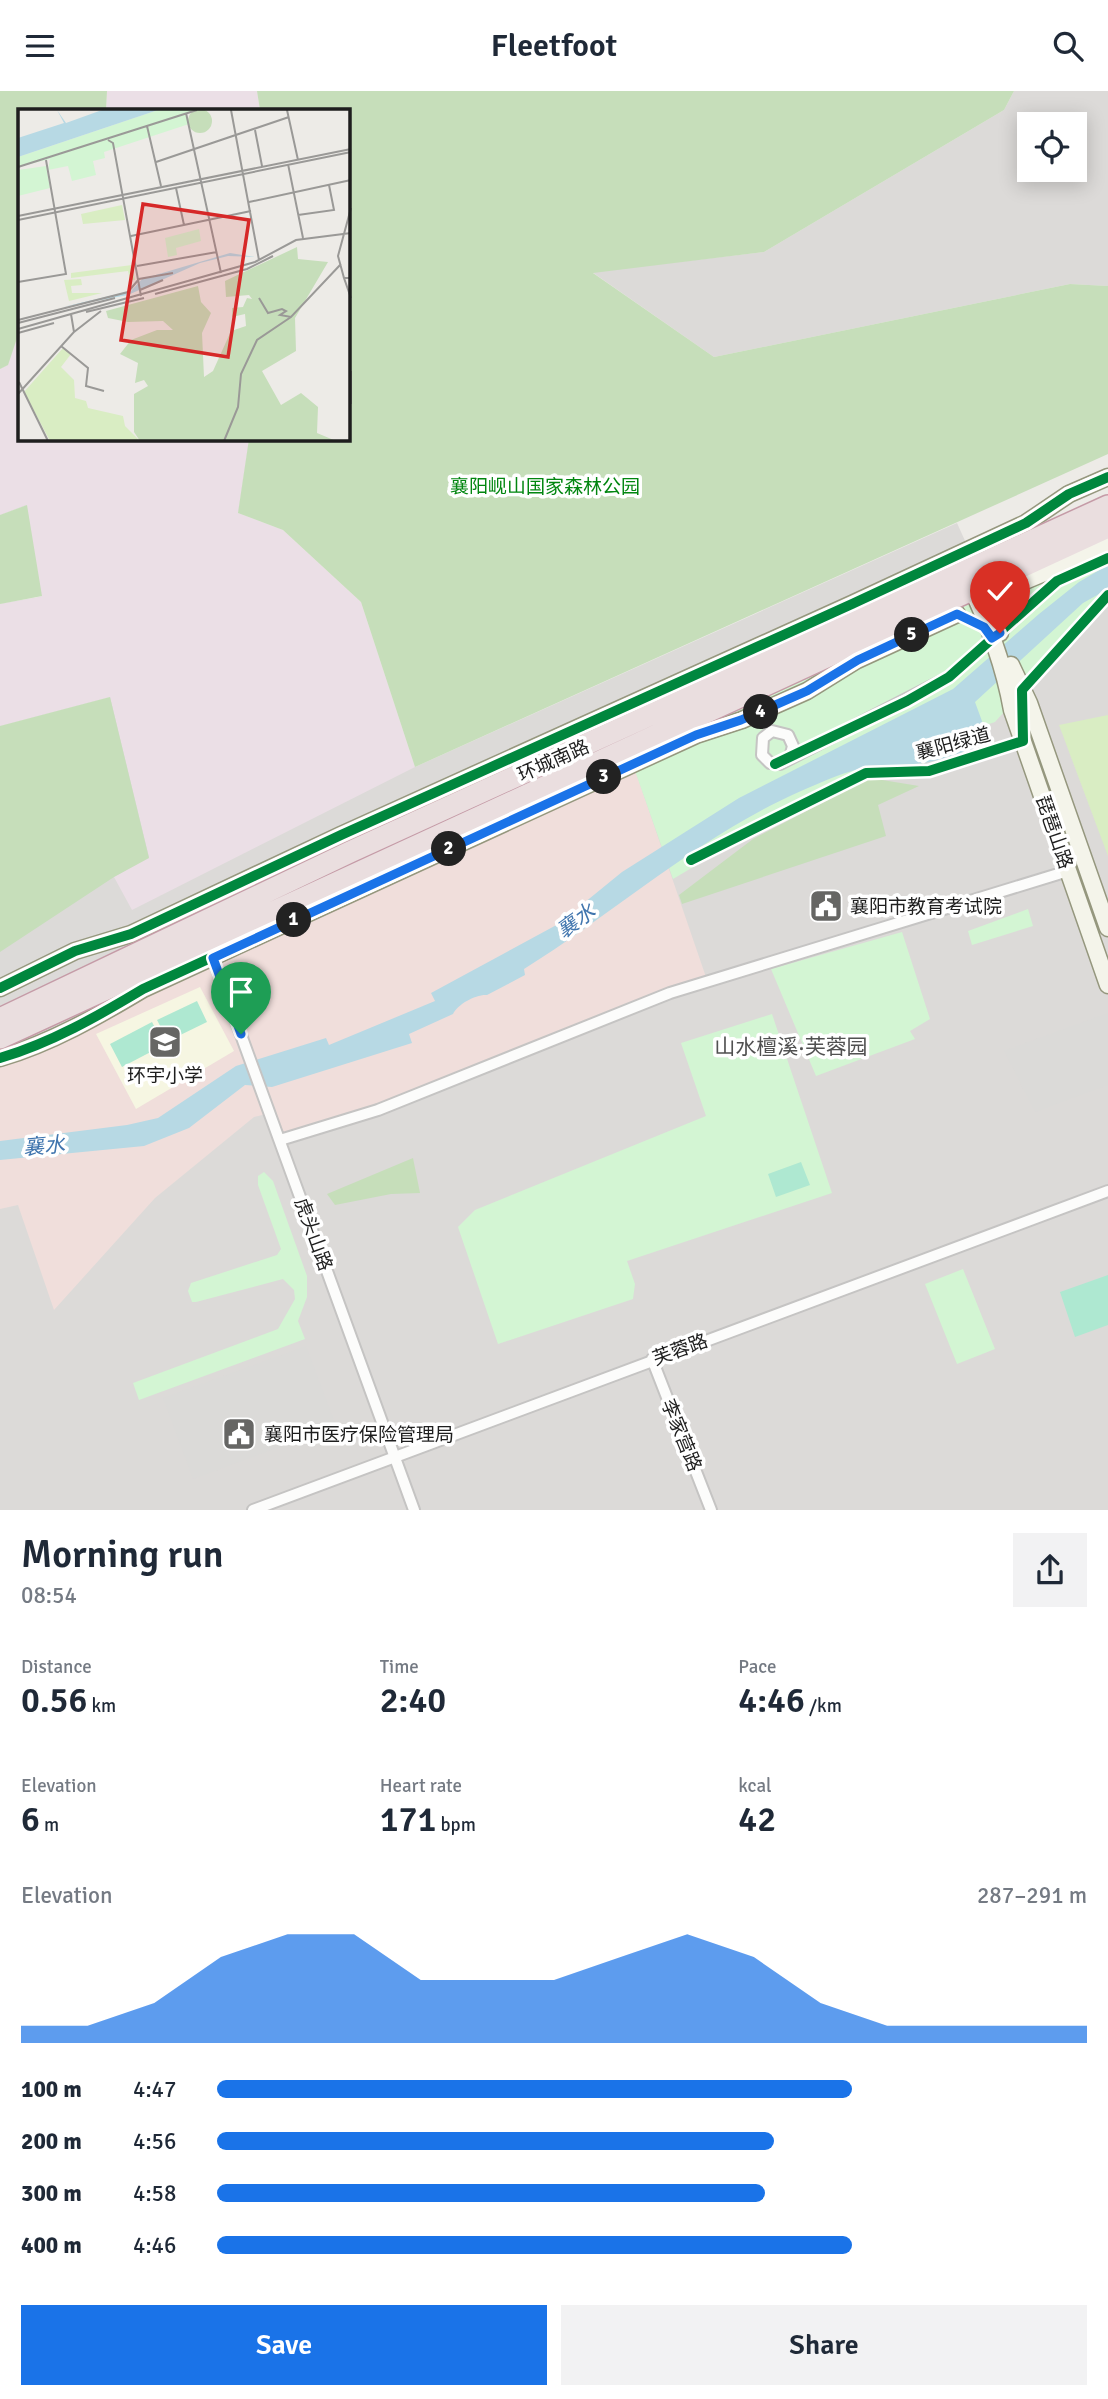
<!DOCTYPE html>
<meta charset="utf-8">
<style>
:root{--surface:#fff;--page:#f2f2f3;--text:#1f2937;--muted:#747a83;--accent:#1a73e8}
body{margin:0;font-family:Signika,"Noto Sans SC",sans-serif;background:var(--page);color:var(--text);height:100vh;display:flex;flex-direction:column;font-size:26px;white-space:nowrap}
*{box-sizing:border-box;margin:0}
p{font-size:23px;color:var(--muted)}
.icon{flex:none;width:38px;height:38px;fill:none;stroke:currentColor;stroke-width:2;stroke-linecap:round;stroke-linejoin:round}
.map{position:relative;height:1419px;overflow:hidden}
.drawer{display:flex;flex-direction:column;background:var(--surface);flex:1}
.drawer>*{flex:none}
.buttons{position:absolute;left:1017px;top:21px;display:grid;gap:14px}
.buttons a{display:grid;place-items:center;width:70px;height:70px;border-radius:0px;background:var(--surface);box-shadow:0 4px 18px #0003;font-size:35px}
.pin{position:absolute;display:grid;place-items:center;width:60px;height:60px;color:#fff;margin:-72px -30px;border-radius:50% 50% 50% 0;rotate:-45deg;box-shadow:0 0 7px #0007}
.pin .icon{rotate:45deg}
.km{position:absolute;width:35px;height:35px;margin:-18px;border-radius:50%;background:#222;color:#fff;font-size:19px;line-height:35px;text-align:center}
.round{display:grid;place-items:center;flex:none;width:74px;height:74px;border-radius:0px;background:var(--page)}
.summary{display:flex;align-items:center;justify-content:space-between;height:119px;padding:0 21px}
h1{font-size:38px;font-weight:600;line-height:52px}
.figures{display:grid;grid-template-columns:repeat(3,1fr);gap:10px;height:119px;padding:7px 21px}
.figures div{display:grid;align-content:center}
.figures b{font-size:35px;font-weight:600}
.figures small{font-size:19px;font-weight:400}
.figures p{font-size:19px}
.chart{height:196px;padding:14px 21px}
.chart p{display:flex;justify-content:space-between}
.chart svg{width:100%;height:126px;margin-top:7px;fill:var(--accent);opacity:.7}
.button{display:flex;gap:14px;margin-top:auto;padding:14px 21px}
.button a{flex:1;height:80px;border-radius:0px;background:var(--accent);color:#fff;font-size:28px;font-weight:600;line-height:80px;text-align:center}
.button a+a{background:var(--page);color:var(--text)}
ul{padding:0 21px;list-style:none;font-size:23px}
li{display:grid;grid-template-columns:112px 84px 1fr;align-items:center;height:52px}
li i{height:18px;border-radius:9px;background:var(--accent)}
header{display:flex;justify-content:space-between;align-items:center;height:91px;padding:0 21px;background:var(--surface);font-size:32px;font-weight:600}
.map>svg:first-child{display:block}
.residential{fill:#dcdad8;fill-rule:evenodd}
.commercial{fill:#f0dedb}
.industrial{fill:#ebdfe6}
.education{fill:#f6f6e2}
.religious{fill:#dbdad8}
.grass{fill:#d9edc3}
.forest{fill:#c6deba}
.park{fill:#d3f5d3}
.pitch{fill:#aee8d1}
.water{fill:#b7d9e4}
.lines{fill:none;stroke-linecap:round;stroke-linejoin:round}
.street-casing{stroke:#c5c4c3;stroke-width:14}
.secondary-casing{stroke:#95977e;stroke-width:19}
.highway-casing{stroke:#c59ba7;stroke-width:24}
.street{stroke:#fcfcfb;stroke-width:10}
.secondary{stroke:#f4f4ea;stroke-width:16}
.highway{stroke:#eadedf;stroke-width:21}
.cycleway-casing{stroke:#fff;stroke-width:15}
.cycleway{stroke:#00873e;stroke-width:10}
.route-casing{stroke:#fff;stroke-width:14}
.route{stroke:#1a73e8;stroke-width:9}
.labels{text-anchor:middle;stroke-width:7;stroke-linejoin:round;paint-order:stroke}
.park-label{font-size:19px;fill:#028610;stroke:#fff}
.street-label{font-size:19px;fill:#1e1e1e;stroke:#fff}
.poi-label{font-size:19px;fill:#1e1e1e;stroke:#fff;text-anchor:start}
.water-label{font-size:21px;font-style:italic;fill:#4075ae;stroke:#fff}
.neighbourhood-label{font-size:21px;fill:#515151;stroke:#fff}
.inset-road{fill:none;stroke:#9a9997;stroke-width:2}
.view{fill:#d62828;fill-opacity:0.15;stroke:#d62828;stroke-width:3.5}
.inset-edge{fill:none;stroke:#1e1e1e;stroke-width:3.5}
</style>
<header><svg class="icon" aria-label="menu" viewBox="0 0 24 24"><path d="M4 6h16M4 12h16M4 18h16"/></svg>Fleetfoot<svg class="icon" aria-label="search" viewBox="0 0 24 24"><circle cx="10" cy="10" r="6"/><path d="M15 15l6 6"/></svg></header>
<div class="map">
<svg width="1108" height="1419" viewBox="0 0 1108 1419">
<rect width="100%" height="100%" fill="#edebe7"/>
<path class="residential" d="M1014 0H1108V195L1070 193 714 266 592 181 764 161 1004 19ZM1029 33H1074V79H1029Z
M19 241V348H249L238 422 415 676 957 432 985 494 1108 504V1419H0V858L110 606 0 635V513L41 506 27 414 0 424V278L8 274Z"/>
<path class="commercial" d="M633 673 708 892 378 1019 280 1049 271 1022 254 1026 155 1107 54 1219 18 1114 0 1118V974Z"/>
<path class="industrial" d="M107 0H257L260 19H106Z
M19 241V348H249L238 422 283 439 361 511 415 676 132 819 114 786 149 766 110 606 0 635V513L41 506 26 414 0 424V278L8 274Z"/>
<path class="education" d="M200 896 234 960 136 1018 96 943Z"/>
<path class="religious" d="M1108 922V994L1035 1021 1004 960Z
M306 1255 336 1335 193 1388 163 1307Z"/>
<path class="grass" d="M1108 624V765L1059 634Z"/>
<path class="forest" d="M0 0H107L106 19H19V241L8 274 0 278Z
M257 0H1014L1004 19 764 161 593 182 714 266 1070 193 1108 195V363L415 676 361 511 283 439 238 422 249 348H348V19H260Z
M27 414 42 505 0 513V424Z
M110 606 149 767 114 786 0 861V635Z
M870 687 919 695 878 714 886 745 682 813 679 804 753 748Z
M413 1067 420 1102 391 1103 335 1114 327 1103Z"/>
<path class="park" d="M1108 436V504L995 631 862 676 673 788 627 657Z
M1028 818 1033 835 972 854 968 840Z
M902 841 930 928 910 940 915 948 816 985 771 878Z
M772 923 832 1102 627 1170 635 1193 633 1208 498 1253 458 1136 475 1119 706 1025 681 952Z
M264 1081 273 1090 307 1185V1206L298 1230 305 1248 139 1309 133 1292 278 1238 295 1208 294 1199 283 1188 196 1211H192L188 1200 191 1192 277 1164 281 1158 258 1094V1085Z
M963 1178 995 1258 957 1273 925 1193Z"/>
<path class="pitch" d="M197 910 207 931 168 950 157 929Z
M152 931 164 954 122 976 110 953Z
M801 1071 810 1094 776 1106 768 1083Z
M1108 1184V1234L1075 1246 1060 1201Z"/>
<path class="water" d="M1108 474V498L1083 512 975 611 990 652C970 658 949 667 929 671 910 675 890 673 871 676 847 679 822 691 801 700 699 745 617 820 524 878L525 884 487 904C476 903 458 913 453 923L409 943 412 952 272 996 245 994 189 1037 144 1055 0 1069V1050L127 1034 158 1027 236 975 326 947 329 954 435 910 431 902 586 818 584 812 622 781 739 707 953 598 1039 523 1079 491Z"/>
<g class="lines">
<defs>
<path id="street" d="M790 666 793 655 788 644 772 640 763 647 762 664 770 672 780 673 949 586 1057 490 1108 467
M691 769 866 682 929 680 1023 650 1022 599 1108 504
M213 867 414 1419
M280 1049 378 1019 670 902 1068 780
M652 1268 711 1419
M253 1419 1108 1100"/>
<path id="secondary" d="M968 490C988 531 1004 574 1012 619L1108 894
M1006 498 1108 455
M1000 542 1001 516 1011 490
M1011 574 1029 612 1108 837
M0 897 75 860 131 843 341 744 852 513 1026 432 1069 403 1108 386
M0 967C51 952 98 925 143 898L696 644 742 629 807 600 857 569 957 523"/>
<path id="highway" d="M0 928 350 761 1108 415
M0 947 1108 436"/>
</defs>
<use href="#street" class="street-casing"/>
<use href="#secondary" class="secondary-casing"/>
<use href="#highway" class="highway-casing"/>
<use href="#street" class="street"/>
<use href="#secondary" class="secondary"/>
<use href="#highway" class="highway"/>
<defs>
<path id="cycleway" d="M775 673 907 610 949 586 1057 490 1108 467
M691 769 866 682 929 680 1023 650 1022 599 1108 504
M0 897 75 860 131 843 341 744 852 513 1026 432 1069 403 1108 386
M0 967C51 952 98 925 143 898L696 644 742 629 807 600 857 569 957 523"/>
</defs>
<use href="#cycleway" class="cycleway-casing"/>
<use href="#cycleway" class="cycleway"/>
</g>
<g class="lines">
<defs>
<path id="route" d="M241 943 213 867 696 644 741 629 807 600 858 569 957 523 984 536 992 547 1000 542"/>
</defs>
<use href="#route" class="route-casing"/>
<use href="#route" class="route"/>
</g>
<defs>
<symbol id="civic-square" viewBox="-11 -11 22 22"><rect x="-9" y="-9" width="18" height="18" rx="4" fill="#666664" stroke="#fff"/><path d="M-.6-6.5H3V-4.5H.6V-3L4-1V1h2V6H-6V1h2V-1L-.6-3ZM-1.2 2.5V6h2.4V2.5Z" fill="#fff"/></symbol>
<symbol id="school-square" viewBox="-11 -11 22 22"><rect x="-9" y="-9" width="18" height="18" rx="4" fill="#666664" stroke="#fff"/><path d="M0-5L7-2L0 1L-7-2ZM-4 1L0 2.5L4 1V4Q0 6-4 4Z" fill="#fff"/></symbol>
</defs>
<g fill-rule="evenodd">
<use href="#civic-square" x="807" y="796" width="38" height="38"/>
<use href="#school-square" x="146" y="932" width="38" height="38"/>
<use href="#civic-square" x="220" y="1324" width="38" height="38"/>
</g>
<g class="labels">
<g class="park-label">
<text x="545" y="402">襄阳岘山国家森林公园</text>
</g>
<g class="street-label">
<text transform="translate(953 652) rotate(-15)" y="7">襄阳绿道</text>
<text transform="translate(553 669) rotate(-24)" y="7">环城南路</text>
<text transform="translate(1055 741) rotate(71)" y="7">琵琶山路</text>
<text transform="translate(314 1143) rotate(70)" y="7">虎头山路</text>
<text transform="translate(680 1258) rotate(-20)" y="7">芙蓉路</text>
<text transform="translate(682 1344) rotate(68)" y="7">李家营路</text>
</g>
<g class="poi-label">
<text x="850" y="822">襄阳市教育考试院</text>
<text x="165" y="991" text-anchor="middle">环宇小学</text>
<text x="264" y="1350">襄阳市医疗保险管理局</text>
</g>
<g class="water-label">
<text transform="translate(576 830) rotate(-36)" y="7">襄水</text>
<text transform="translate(44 1055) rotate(-5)" y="7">襄水</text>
</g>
<g class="neighbourhood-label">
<text x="791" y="963">山水檀溪·芙蓉园</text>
</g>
</g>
<g transform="translate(18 18)">
<rect width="332" height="332" fill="#edebe7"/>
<path d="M104 96 107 111 65 115 63 105ZM114 156 117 171H112L110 162 53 169V164ZM63 170 64 176 53 177 54 184H84L51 192 46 171ZM45 239 53 245 43 258 56 271 57 289 68 292 70 299 105 307 107 317 122 332H32L6 283Z" fill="#d9edc3"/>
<path d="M170 12a12 12 0 1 1 24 0a12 12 0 1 1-24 0ZM279 138 280 150 310 153 277 209 278 242 244 262 263 296 283 284 300 298 299 324 318 332H122L116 323V285L130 277 126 271 117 274 120 254 102 245 113 231 139 221H155L145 212 110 213 90 209 88 202 180 177 183 193 193 204 184 224 186 268 195 262 213 222 228 217 227 205 214 208V199L225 198 229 189 234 190 231 186 208 188 207 172Z" fill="#c6deba"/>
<path d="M140 1H179L168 4 171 15 86 43 87 49 75 52 78 66 54 72 50 57 30 61 32 50 0 58V48ZM28 57 32 79 0 87V61ZM181 120 183 132 158 139 159 146 150 148 147 129Z" fill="#d3f5d3"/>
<path d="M39 1 48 14 84 1H140L0 48V29L46 14ZM212 144 237 148 210 147 182 154 110 186 45 198 113 182 124 170Z" fill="#b7d9e4"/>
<path class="inset-road" d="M213 1 241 151M269 1 280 51M168 4 203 164M129 17 143 77M237 21 244 57M90 31 95 34 123 187M138 53 271 8M270 55 285 129M0 58 179 1M158 79 166 116M231 93 333 71M280 106 316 101 311 76M0 107 333 40M0 111 333 43M113 127 233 102M119 157 199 143M326 169 320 147 333 99M333 169H326L333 189M0 173 48 165 28 51M122 181 145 171M137 185 229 160 255 147M241 189 250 204 264 200 268 202 262 206 273 208 323 155M68 203 126 189M0 211 110 183 121 170 155 164M0 214 97 189M0 220 237 153 278 131 333 124M56 223 83 202M0 224 36 214M43 237 70 259 68 277 86 282M333 262V295M1 273 30 332M0 285 56 223 53 205M206 332 220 298 223 265 239 231 273 208"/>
<path class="view" d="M125 95 231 111 210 248 103 231Z"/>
<rect width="332" height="332" class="inset-edge"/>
</g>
</svg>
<div class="buttons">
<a><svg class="icon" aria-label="locate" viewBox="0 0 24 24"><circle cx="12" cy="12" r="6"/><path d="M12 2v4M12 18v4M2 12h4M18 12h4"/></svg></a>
</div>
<div class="pin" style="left:241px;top:943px;background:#1e9e55"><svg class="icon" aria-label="arrive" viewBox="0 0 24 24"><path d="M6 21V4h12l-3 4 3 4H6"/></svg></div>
<div class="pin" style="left:1000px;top:542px;background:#d93025"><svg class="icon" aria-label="check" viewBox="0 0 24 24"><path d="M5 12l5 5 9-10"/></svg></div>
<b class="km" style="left:294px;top:829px">1</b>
<b class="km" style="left:449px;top:758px">2</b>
<b class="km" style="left:604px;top:686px">3</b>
<b class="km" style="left:761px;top:621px">4</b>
<b class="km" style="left:912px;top:544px">5</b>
</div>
<section class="drawer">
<div class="summary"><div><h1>Morning run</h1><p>08:54</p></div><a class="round"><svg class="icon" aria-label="share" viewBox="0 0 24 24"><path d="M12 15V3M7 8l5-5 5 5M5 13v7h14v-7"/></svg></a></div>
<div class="figures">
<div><p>Distance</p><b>0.56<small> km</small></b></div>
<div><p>Time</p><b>2:40</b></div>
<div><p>Pace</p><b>4:46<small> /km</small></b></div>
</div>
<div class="figures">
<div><p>Elevation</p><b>6<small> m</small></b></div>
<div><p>Heart rate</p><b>171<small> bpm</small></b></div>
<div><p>kcal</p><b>42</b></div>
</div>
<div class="chart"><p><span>Elevation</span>287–291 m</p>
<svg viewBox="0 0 160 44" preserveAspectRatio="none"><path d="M0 44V38L10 38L20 30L30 14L40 6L50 6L60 22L70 22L80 22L90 14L100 6L110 14L120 30L130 38L140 38L150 38L160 38V44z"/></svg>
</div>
<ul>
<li><b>100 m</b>4:47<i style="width:73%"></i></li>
<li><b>200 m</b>4:56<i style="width:64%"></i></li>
<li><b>300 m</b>4:58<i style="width:63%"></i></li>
<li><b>400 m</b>4:46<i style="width:73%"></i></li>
</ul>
<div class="button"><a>Save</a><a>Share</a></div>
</section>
